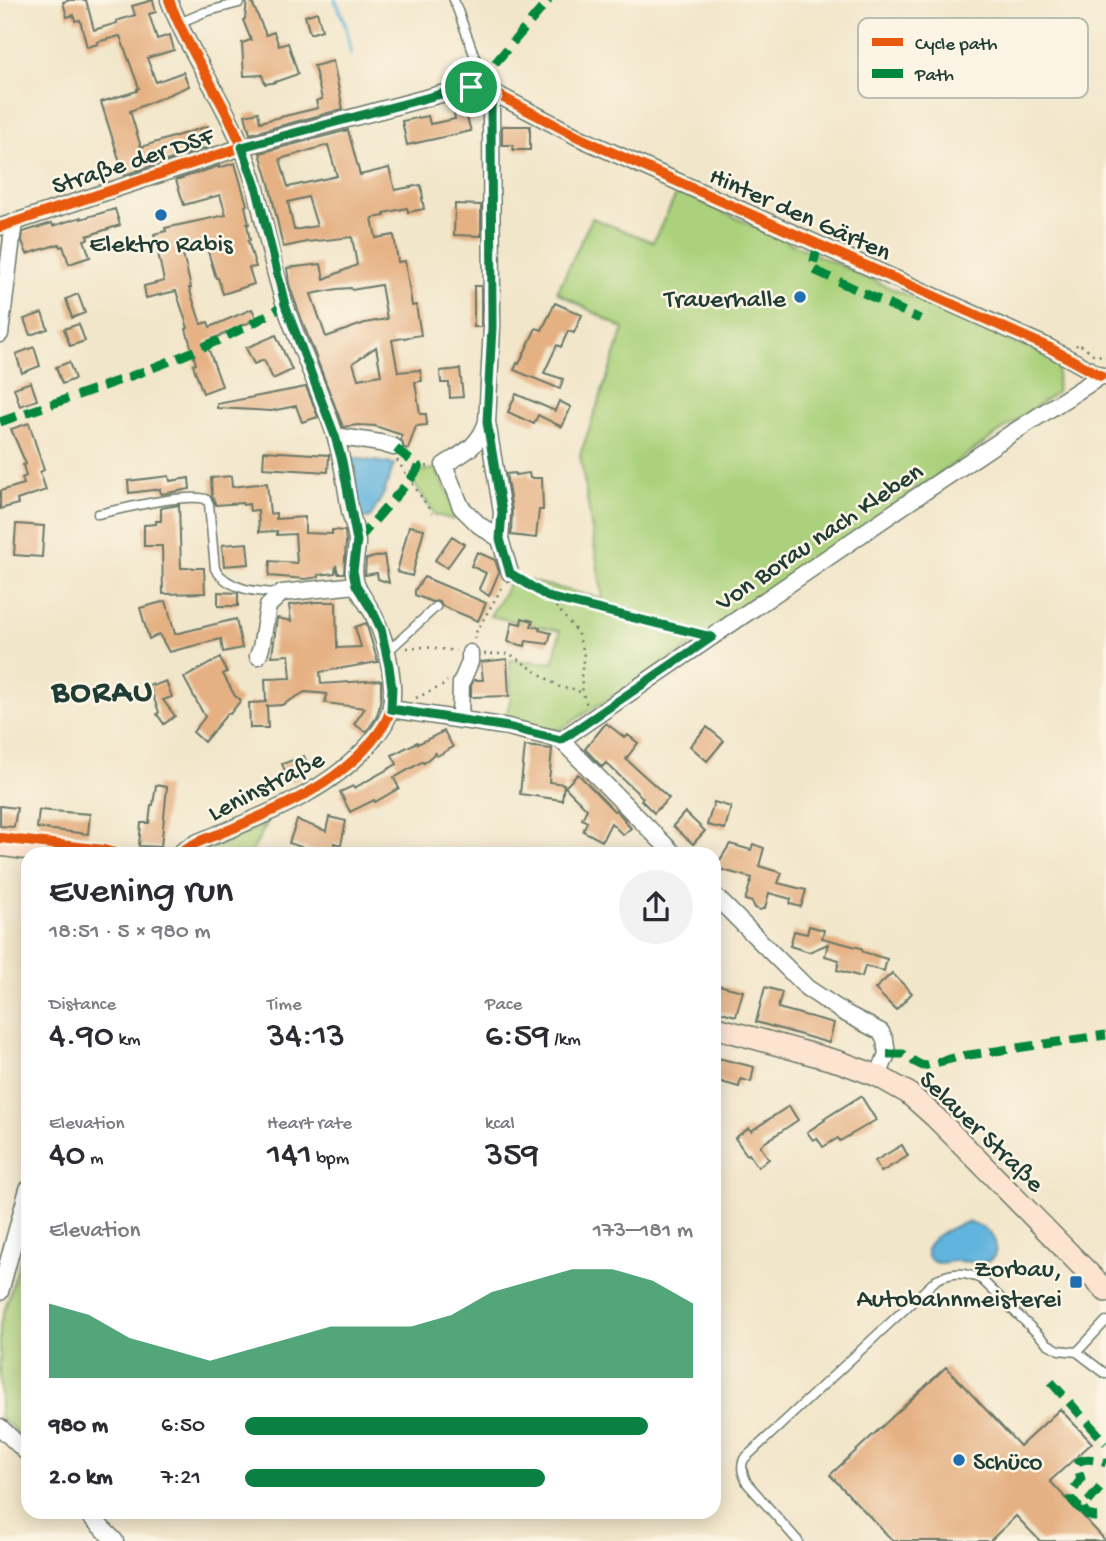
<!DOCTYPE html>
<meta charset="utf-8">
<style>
:root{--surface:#fff;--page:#f2f2f3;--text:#2b2b33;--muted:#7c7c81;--accent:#0b8043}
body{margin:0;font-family:"Gochi Hand",sans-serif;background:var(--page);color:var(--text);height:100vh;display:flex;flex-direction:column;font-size:26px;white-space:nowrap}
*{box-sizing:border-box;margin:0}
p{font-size:23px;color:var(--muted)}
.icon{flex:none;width:38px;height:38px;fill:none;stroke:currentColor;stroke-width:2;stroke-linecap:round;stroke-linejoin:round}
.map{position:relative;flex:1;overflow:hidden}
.side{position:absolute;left:21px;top:847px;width:700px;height:672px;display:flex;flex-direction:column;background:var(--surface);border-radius:21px;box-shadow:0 4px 18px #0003}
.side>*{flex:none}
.pin{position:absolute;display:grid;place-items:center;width:60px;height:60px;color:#fff;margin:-30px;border:4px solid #fff;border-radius:50%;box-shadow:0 2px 7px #0007}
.round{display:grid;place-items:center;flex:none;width:74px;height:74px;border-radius:37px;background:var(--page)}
.head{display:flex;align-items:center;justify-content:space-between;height:119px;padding:0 28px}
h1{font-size:38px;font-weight:600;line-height:52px}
.figures{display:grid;grid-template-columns:repeat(3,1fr);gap:10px;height:119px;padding:7px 28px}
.figures div{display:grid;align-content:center}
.figures b{font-size:35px;font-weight:600}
.figures small{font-size:19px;font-weight:400}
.figures p{font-size:19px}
.chart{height:196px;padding:14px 28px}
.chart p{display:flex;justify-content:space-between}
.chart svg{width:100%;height:126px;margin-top:7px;fill:var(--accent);opacity:.7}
ul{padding:0 28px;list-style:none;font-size:23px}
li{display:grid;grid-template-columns:112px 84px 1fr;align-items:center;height:52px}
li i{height:18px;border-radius:9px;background:var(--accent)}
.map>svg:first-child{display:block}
.green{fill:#abd17b;stroke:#658758;stroke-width:2}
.water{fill:#61b4dd;stroke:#407888;stroke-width:2}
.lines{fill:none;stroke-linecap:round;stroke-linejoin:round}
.stream{stroke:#61b4dd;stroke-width:3.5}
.building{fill:#e5b183;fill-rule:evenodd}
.service-casing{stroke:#697868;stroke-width:11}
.minor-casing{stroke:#697868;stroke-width:19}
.secondary-casing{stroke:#697868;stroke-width:24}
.path{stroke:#697868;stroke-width:2.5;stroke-dasharray:2 5;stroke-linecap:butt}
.service{stroke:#fff;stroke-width:8}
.minor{stroke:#fff;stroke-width:16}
.secondary{stroke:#fde4d1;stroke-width:21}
.quiet{stroke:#00873e;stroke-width:9;stroke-dasharray:18 9;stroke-linecap:butt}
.cycleway-casing{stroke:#fcf5e5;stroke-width:15}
.cycleway{stroke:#e8590c;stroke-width:10}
.route-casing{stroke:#fff;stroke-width:14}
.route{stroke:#0b8043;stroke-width:9}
.poi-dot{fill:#1f6fb2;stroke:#fcf5e5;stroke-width:2.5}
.labels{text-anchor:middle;stroke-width:5;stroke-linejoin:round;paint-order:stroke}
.street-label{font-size:26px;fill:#1f3d34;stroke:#fcf5e5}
.poi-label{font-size:26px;fill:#1f3d34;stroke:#fcf5e5;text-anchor:end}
.district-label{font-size:33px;font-weight:bold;letter-spacing:2px;fill:#1f3d34;stroke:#fcf5e5}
.key{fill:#fcf5e5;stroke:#babeb0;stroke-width:2}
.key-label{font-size:19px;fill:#1f3d34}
</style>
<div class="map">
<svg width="1106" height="1541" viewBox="0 0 1106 1541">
<rect width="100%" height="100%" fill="#fcf5e5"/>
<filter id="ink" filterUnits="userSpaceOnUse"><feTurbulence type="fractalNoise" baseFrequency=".0143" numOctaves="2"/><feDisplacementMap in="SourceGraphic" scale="14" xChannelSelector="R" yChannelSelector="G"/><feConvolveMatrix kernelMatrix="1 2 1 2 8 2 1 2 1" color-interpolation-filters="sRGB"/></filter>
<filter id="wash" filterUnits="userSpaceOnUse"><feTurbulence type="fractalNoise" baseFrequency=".00686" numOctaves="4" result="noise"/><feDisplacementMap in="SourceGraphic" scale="28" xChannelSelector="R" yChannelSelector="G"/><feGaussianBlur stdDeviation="1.57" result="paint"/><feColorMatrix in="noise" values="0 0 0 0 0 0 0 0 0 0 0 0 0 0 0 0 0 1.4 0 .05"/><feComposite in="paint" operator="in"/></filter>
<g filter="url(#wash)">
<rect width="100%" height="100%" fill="#f2e6ca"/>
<path class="green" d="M678 191C804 250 930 307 1058 360L1057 392 717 629 564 727C549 735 521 724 505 720L511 697 510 660 553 663 560 631 490 616 512 579 527 585 530 581 603 599 580 455 624 329 557 292 592 218 653 242Z
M435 469 456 507 454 520 435 515 412 480 421 471Z
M267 823 251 854H196L240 837Z
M28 1234V1444L0 1416V1325Z"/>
<path class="water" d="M353 458 394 464 384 493 370 518H361Z
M968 1222C985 1226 1001 1238 994 1256 990 1260 990 1261 984 1262 975 1263 965 1261 956 1261 951 1261 945 1263 940 1263 936 1263 932 1262 930 1259 915 1241 956 1225 968 1222Z"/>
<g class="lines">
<path class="stream" d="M335 0C344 16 349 35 351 54"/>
</g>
<g id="blocks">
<path class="building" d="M70 0H86L94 30 117 23 116 21 135 15 132 6 153 0 156 12 149 14 157 39 170 35 174 50 147 58 156 82 183 72 189 86 130 111 141 147 208 126 212 146 124 175 101 102 137 91V89L139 88 120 36 97 42 98 44 87 47 80 20 75 21 74 15 67 17 63 2Z
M247 0H251L266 35 274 32 279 46 288 43 298 74 272 83 265 84 262 75 244 76 242 43 251 40 243 20 245 19Z
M317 12 322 30 310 34 305 16Z
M333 61 343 109 250 134 245 115 258 112 260 122 318 108 316 101 322 99 314 66Z
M463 105 471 131 407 145 402 121 428 116 430 124 455 119 453 107Z
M502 126H530V150H513V145H502Z
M348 130 360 175 389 168 395 190 421 185 423 198H422L424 209 408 212 407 208 384 213 385 216 372 218 376 238 394 235 398 262 405 261 412 306 416 305 421 335 392 340 398 372 420 370 422 381 415 382 420 414H426L427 425 416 426 408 449 404 448 401 439 402 435 375 426 358 425 343 427 301 318 289 284 287 268 321 264 324 279 357 265 352 237 307 242 283 247 269 183 260 153ZM328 145 337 176 288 187 280 159ZM308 197 317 226 294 230 288 202ZM381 285 387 319 365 323 326 337 311 294 337 289 351 288 352 290ZM376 347 381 375 358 379 353 363Z
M235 163 247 205 245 206 249 224H247L250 240 248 241 256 267 249 268 254 284 223 294 218 278H216L207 248 183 254 191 288H189L201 324 208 322 210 327 252 309 257 319 206 342 222 386 203 393 193 365 196 364 186 329 188 328 176 291 146 298 144 286 164 281 154 234 166 231 165 228 226 215 220 195 184 205 176 180 219 166V168Z
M455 204 481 205V236L454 235Z
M115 209 120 225 87 236 88 239 84 240 90 257 69 264 63 246 60 247 59 244 27 254 22 241 23 232 52 223 53 226 81 217V219Z
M474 286H481V327H474Z
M78 294 85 313 72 318 66 299Z
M555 303 582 315 574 333 568 331 561 347 557 345 544 373 563 379 560 389 514 370 517 363 519 364 536 328 542 330Z
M42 313 48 329 30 335 24 319Z
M79 324 85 341 70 346 64 329Z
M276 335 292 370 273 379 264 360 254 364 246 348Z
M34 347 40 366 22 373 16 354Z
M69 362 75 379 62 384 56 367Z
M460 369 463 397 450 398 449 383H441L440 371Z
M31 382 37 400 20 406 14 388Z
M306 387 318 417 302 422 296 406 271 411 217 408V404Z
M516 394 555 411 559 401 571 407 562 427 538 415 534 424 508 412Z
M29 423 44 470 40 472 46 490 17 500 18 504 0 509V491L24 484 22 478 26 476 23 465 26 464 11 429Z
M264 451 329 455 328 472 263 468Z
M515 473V475L529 473 530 478H542L543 510H539L536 538 511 535 512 510 506 474Z
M169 476 170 481 189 478 190 489 161 494 160 489 129 493 128 481Z
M231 476 232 487 267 483 270 514 276 513V519L305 517V533L332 534V530L345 531 346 542 344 573H338L336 565 335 573 318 575 319 577 305 579 269 576 270 561 297 563 295 534 277 535V531L259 532 258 510 250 511 249 504 243 505 242 503 216 505 212 497 211 478Z
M179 505 181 568H204L205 593 163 594 162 546H144V525L156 524V521H161V508Z
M16 524 44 526 42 557 14 555Z
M409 526 424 529 412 576 397 572Z
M452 536 464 544 447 568 435 560Z
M247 543 249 564 224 566 222 545Z
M477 552 495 560 499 572 489 596 479 589 486 573 471 566Z
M384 555 385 561 389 583 378 579 377 573 365 575 366 559Z
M424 577 486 603 478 621 442 606 439 601 432 602 415 595V590Z
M218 592 238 593V606H218Z
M166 601 175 634 236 619 242 648 223 652 221 639 169 652 159 634 149 639 140 608Z
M316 602H336L337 648 361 647 355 627 366 623 378 662 320 672 321 684 381 680V696L379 709 376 718 366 732 354 724 365 708 325 703 327 694 305 692 282 705 267 706 268 728H250L249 703 266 702 265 679 291 678 289 655 272 656 277 618 291 621 289 605Z
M522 618 533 621 531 626 540 627 539 630 551 633 548 644 526 641 525 646 508 642 512 622 521 624Z
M220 658 227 672 223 674 235 696 241 700 230 714 228 713 204 742 193 732 205 717 184 678Z
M507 659 509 696 471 697V685L474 680H483L481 662Z
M166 681 172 697 163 700 175 716 164 724 157 714 159 712 149 685 152 684 153 686Z
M606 723 625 738 628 735 638 743 626 759 669 798 654 813 641 800 643 798 606 763 602 767 585 749Z
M707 727 724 741 707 761 690 746Z
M444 731 453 747 437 756 435 753 424 763 422 762 394 778 399 788 375 802 374 800 350 812 340 792 353 786 354 788 397 764 392 755 417 742 418 744Z
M525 746 552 749 549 782 564 784 562 800 520 794Z
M304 756 309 768 305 770 307 774 290 782 282 764Z
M578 774 614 811 616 810 625 820 624 821 631 828 623 835 611 823 602 841 583 831 587 822 582 819 587 809 565 787Z
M156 785 167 787 161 847 139 846 141 823H149L151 805H153Z
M714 802 731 807 725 829 707 825Z
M0 806 17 808 14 827 0 826Z
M39 810 90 814 88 834 37 828Z
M685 812 705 831 693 844 673 826Z
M329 817 346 821 341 845 334 843 332 854H321L289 843 297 820 326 831Z
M730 844 751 850 753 844 764 848 759 866 782 873 778 883 806 890 801 907 790 904 791 899 769 893 765 908 760 910 755 908 752 902 745 900 752 878 715 868Z
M809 926 824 930 822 938 861 948 863 952 887 959 884 971 865 966 862 977 837 970 839 960 825 956 828 944 809 952 790 946 794 931 807 934Z
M892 973 912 993 896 1010 875 989Z
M714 984 743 991 736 1016 714 1010Z
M765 987 782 992 778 1008 834 1023 829 1043 756 1022Z
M714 1057 754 1067 751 1082 741 1079 739 1087 714 1080Z
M861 1096 876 1120 840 1141 838 1138 823 1147 817 1138 813 1140 807 1132 825 1120 824 1119Z
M789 1106 798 1120 761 1145 760 1146 769 1159 758 1167 749 1154 747 1155 735 1138 749 1128 751 1131Z
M902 1145 908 1156 881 1172 875 1161Z
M946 1367 1020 1446 1060 1409 1092 1443 1050 1481 1106 1541H1040L1016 1516 990 1541H893L830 1475Z"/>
</g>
</g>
<g filter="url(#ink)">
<use href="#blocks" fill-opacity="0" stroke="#697868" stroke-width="2"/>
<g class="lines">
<defs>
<path id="service" d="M454 0 476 60 483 87
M179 23 205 12 239 3 241 0
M98 514C123 509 182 493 206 499L209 504 215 569C229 590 256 592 279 593
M387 652 436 607
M1106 1321 1077 1352 1106 1374
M798 1541 747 1483C743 1474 740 1468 744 1459L937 1279C953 1272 964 1272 981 1279L1048 1344 1059 1350 1077 1352"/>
<path id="minor" d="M169 0C188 51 222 96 242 147 263 198 267 253 285 305 300 350 322 393 336 438 343 462 346 487 350 511 352 521 357 532 357 542 357 556 351 569 356 584 360 595 369 605 374 616 387 642 401 696 385 723 380 732 373 740 366 748 329 788 280 808 231 829 213 837 194 841 179 854
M496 95 491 106 492 327 487 422 502 512 500 539 510 573
M0 227 242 147 441 94 471 87H483L580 138 1048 347 1101 376
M0 334 14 222
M487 422C478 447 465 452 444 465L461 507 479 525 500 539
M335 436 380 443 394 447
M258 656 261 648 268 606 282 593 356 585
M391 709 508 727 561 740 674 854
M460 720 461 683 470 662V653
M561 740 903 506 1006 437 1101 376H1106
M714 895 807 988 843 1012 881 1032 885 1040 887 1054 878 1076
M0 1292 28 1189
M0 1427 28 1454
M86 1512 115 1541"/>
<path id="secondary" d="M0 845 66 854
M714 1027 840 1062 878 1076 908 1093 935 1117 970 1152 1106 1291"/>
</defs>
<use href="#service" class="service-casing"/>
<use href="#minor" class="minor-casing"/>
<use href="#secondary" class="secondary-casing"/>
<path class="path" d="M1076 346 1078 343 1093 354 1106 357
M397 460 432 513
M419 467 430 466
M523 581 548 597 577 632 584 652 581 677 583 694
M548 597 694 632
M474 639 475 634 504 584
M407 648 425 647 456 651
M484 654H510L561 688 575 689 583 694 587 705
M416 698 442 686 447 681"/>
<use href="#service" class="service"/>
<use href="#minor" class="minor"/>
<use href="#secondary" class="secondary"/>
<path class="quiet" d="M483 87 490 69 549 0
M818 245 812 269 920 319
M0 422C96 388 197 358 285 305
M357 541 410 480 419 467 394 447
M887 1054H903L915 1062 923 1066 962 1056 1106 1035
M1051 1382 1106 1443
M1100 1488 1083 1508H1079L1071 1499V1493L1081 1479 1077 1466 1078 1462C1086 1457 1097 1460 1106 1463
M1083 1508C1087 1518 1096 1518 1106 1516"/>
<defs>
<path id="cycleway" d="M169 0C188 51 222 96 242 147 263 198 267 253 285 305 300 350 322 393 336 438 343 462 346 487 350 511 352 521 357 532 357 542 357 556 351 569 356 584 360 595 369 605 374 616 387 642 401 696 385 723 380 732 373 740 366 748 329 788 280 808 231 829 213 837 194 841 179 854
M0 227 242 147 441 94 471 87H483L580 138 1048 347 1101 376
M0 838 104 850 118 854"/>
</defs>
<use href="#cycleway" class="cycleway-casing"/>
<use href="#cycleway" class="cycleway"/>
</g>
</g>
<g class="lines" filter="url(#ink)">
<defs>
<path id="route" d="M471 87H483L496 95 491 106 492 327 487 422 502 512 500 539 510 573 548 597 712 637 561 740 508 727 391 709 392 688 389 666 381 629 373 612 356 585 353 571 357 541 342 461 335 436 285 305 257 190 242 147 441 94Z"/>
</defs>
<use href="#route" class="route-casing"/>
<use href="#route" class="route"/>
</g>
<g class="poi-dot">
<circle cx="161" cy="215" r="7"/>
<circle cx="800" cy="297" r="7"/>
<rect x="1069" y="1275" width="14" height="14" rx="3.5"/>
<circle cx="959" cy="1460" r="7"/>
</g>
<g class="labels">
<g class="street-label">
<text transform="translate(132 159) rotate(-18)" y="9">Straße der DSF</text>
<text transform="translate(801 212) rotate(24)" y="9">Hinter den Gärten</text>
<text transform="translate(818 535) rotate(-34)" y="9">Von Borau nach Kleben</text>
<text transform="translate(265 784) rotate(-27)" y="9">Leninstraße</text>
<text transform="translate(983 1130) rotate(44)" y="9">Selauer Straße</text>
</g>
<g class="poi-label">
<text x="161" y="251" text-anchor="middle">Elektro Rabis</text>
<text x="786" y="306">Trauerhalle</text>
<text x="1062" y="1276">Zorbau,<tspan x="1062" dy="30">Autobahnmeisterei</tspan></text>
<text x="973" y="1469" text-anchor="start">Schüco</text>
</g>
<g class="district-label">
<text x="103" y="700">BORAU</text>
</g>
</g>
<rect x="858" y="18" width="230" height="80" rx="10" class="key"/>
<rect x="872" y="38" width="31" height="8" fill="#e8590c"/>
<rect x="872" y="69" width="31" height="9" fill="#00873e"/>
<g class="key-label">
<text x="915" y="49">Cycle path</text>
<text x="915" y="80">Path</text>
</g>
</svg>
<div class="pin" style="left:471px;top:87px;background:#1e9e55"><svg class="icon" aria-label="arrive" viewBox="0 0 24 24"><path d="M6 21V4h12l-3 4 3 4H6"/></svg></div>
<section class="side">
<div class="head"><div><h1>Evening run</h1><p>18:51 · 5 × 980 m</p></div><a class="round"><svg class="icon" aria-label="share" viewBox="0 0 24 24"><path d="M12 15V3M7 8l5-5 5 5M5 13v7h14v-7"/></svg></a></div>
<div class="figures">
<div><p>Distance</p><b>4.90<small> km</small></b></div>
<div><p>Time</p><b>34:13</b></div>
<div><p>Pace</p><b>6:59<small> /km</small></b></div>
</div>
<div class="figures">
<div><p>Elevation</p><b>40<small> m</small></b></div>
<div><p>Heart rate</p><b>141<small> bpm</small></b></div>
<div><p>kcal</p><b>359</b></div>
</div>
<div class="chart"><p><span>Elevation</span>173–181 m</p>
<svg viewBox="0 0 160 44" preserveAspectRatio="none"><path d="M0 44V18L10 22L20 30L30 34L40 38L50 34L60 30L70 26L80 26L90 26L100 22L110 14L120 10L130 6L140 6L150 10L160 18V44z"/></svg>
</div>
<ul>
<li><b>980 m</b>6:50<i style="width:90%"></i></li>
<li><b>2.0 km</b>7:21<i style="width:67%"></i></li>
</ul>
</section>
</div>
